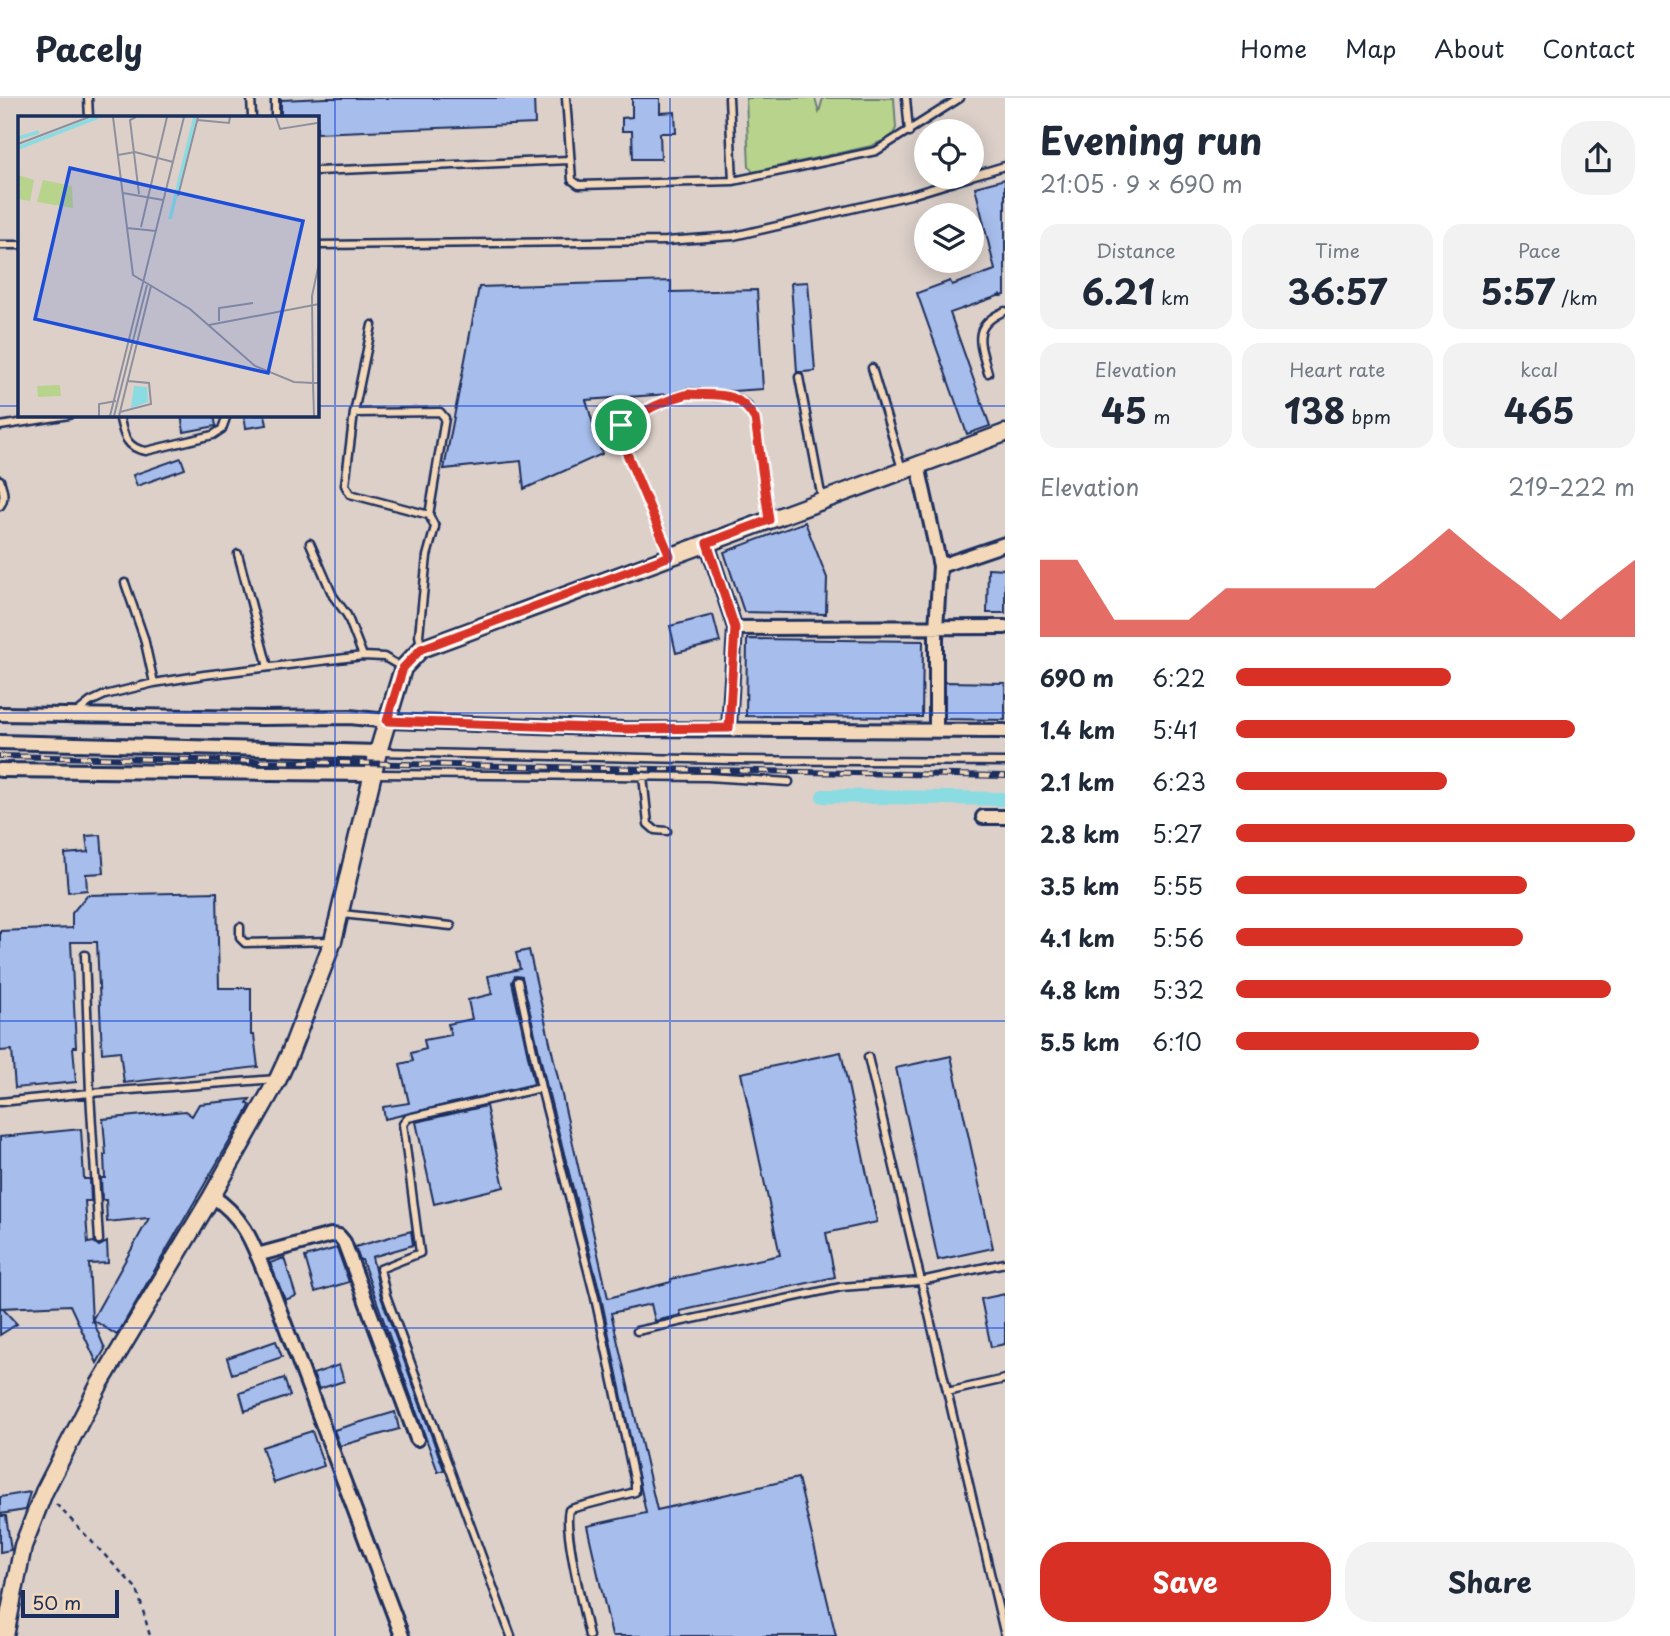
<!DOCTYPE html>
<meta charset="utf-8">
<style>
:root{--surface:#fff;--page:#f2f2f3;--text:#1f2937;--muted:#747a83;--line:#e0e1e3;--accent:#d93025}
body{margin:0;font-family:"Playpen Sans",sans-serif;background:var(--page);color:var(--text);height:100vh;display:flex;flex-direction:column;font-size:26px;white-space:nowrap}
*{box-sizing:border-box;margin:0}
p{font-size:23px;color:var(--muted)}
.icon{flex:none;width:38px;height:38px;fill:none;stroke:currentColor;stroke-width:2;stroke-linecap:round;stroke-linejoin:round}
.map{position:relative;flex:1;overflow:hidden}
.details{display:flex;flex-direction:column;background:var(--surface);width:665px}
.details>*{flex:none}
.controls{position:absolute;left:914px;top:21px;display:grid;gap:14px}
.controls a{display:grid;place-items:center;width:70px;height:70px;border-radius:50%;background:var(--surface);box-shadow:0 4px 18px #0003;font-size:35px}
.scale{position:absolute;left:21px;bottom:18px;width:98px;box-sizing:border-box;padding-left:7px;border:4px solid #1b2f5e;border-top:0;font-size:19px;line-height:24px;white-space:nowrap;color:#1b2f5e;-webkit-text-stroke:5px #f3d8ba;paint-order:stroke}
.pin{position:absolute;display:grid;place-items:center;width:60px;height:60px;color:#fff;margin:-30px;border:4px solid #fff;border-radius:50%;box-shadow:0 2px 7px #0007}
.round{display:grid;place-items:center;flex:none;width:74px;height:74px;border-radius:28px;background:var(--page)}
.overview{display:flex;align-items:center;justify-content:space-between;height:119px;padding:0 35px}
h1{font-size:38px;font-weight:700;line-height:52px}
.stats{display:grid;grid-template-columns:repeat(3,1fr);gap:10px;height:119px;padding:7px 35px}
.stats div{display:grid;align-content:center;border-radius:18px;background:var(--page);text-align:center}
.stats b{font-size:35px;font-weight:700}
.stats small{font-size:19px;font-weight:400}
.stats p{font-size:19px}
.chart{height:196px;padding:14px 35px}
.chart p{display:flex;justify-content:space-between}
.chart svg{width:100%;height:126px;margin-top:7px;fill:var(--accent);opacity:.7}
.cta{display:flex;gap:14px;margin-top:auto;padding:14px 35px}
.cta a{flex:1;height:80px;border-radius:28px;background:var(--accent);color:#fff;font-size:28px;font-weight:700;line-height:80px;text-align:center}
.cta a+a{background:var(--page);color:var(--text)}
ul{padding:0 35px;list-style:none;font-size:23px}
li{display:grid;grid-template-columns:112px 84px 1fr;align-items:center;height:52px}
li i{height:18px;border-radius:9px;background:var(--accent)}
header{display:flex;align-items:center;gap:42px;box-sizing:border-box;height:98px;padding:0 35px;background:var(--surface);border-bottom:2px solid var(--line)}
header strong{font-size:33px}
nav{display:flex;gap:38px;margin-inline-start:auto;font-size:24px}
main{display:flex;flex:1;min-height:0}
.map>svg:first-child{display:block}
.green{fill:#b8d38b;stroke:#6a8174;stroke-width:2}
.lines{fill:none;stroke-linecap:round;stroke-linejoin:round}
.canal{stroke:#8adbe2;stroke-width:14}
.building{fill:#a7bdeb;stroke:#1b2f5e;stroke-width:2}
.lane-casing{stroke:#1b2f5e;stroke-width:11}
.street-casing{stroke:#1b2f5e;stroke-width:18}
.secondary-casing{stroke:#1b2f5e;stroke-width:21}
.path{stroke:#1b2f5e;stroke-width:2.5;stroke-dasharray:5 5;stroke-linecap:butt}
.lane{stroke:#f3d8ba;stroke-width:6}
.street{stroke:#f3d8ba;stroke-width:12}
.secondary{stroke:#f3d8ba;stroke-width:16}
.rail-casing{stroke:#1b2f5e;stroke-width:6}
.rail{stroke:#f3d8ba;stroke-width:3.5;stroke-dasharray:10;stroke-linecap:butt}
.route-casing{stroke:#fff;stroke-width:14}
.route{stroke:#d93025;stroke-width:9}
.grid{fill:none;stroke:#1d4ed8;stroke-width:2;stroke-opacity:0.55}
.inset-river{fill:none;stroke:#8adbe2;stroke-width:3.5}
.inset-road{fill:none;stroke:#8f909e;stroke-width:2}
.view{fill:#1d4ed8;fill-opacity:0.15;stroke:#1d4ed8;stroke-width:3.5}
.inset-edge{fill:none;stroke:#1b2f5e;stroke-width:3.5}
</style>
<header>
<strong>Pacely</strong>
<nav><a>Home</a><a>Map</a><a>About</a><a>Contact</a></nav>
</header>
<main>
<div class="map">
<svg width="1005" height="1538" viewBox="0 0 1005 1538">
<rect width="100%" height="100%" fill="#dcd0c9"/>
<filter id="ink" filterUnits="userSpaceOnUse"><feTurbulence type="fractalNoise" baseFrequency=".0143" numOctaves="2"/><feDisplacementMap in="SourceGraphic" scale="14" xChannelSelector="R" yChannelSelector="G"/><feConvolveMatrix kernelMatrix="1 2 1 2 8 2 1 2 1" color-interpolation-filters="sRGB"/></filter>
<g filter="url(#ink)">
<path class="green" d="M746 0H815L819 14 823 0H894L896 30 892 39 871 48 753 74 749 69Z"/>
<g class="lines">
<path class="canal" d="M823 698 1005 701"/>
</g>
<path class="building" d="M326 0H534L535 26 317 35V19H281V2Z
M632 0H660V15L675 14 676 35H660L661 61H633L632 33H622V20L632 19Z
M1005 81V197L1001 198 1000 195 1001 197 950 215 990 328 967 336 917 195 950 183 952 187 995 172 975 89Z
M671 183V194L757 192 763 291 733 293 688 290 669 296 586 302 602 356 524 391 521 363 444 371 479 189Z
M808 184 815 273 802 274H797L791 185Z
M181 317H214L216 328 184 334Z
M244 317H265L267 327 246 330Z
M181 360 185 371 137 388 133 377Z
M805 424 827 480 826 516 744 514 724 454Z
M988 470 1005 471V515H987Z
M713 517 720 544 676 555 670 528Z
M747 541 923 543 922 619 746 618Z
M945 584 1005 585V622L945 621Z
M101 737 104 775 86 776 87 792 68 794 65 756 88 754 86 738Z
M217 794 219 890H251V937H254L258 969 124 985 120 953 102 955 97 844H71L76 949H73L76 984 15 990 12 952 0 953V833L72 830V815L87 797Z
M529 852 608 1200 671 1184V1181L780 1157 741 975 841 954 877 1124 826 1135 835 1179 680 1213 681 1217 655 1223 651 1206 611 1215 657 1412 798 1380 836 1538H612L587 1428 646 1415 601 1199 547 989 522 879 515 878 512 884 534 986 385 1021 383 1009 409 1005 400 966 413 963 411 955 426 951 424 942 451 937 448 926 472 921 468 902 492 896 488 878 520 871 516 855Z
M951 958 993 1150 938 1162 896 970Z
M250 1001 247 1005 250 1007 249 1010 117 1237 93 1222 105 1251 97 1265 70 1207 2 1210 17 1226 0 1237V1039L81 1031 84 1081H90L91 1103H85L88 1145 94 1144 99 1148 107 1144 108 1165 89 1166 92 1222 149 1120 107 1124 106 1102H102L101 1080H105L104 1057H106L103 1021 185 1013 192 1018 199 1006Z
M486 1008 504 1089 434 1106 416 1024Z
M411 1133 413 1147 372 1159 381 1199 444 1372 438 1374 362 1162H360L355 1149Z
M337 1150 349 1184 315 1194 305 1159Z
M284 1160 296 1198 285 1202 270 1165Z
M1005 1196V1246L991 1249 981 1201Z
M276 1243 282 1259 232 1276 227 1260Z
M339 1267 344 1283 319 1291 313 1276Z
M284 1280 290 1298 245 1313 240 1295Z
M395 1314 399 1331 340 1348 334 1332Z
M312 1333 324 1368 274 1385 262 1349Z
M30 1394 25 1412 0 1416V1399Z
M0 1418H6L11 1452 0 1454Z"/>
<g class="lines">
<defs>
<path id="lane" d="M88 0 89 19
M251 0 252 19
M566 0 572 82 579 87 733 83 876 53 960 0
M729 0 733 83
M906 0 909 34
M275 19V0
M317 73 569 62
M971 78 1005 68
M0 147H19
M317 147 666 143 734 138 911 97 970 79
M372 227 354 315 345 387 350 396 429 417 435 429 427 458 419 537 421 549
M872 270 902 371
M988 275C980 245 970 228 1005 213
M799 279 822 401
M354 315 440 314 445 320 429 417
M119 317C123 335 125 350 146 353L213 337 222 331 227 317
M0 328 69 317
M0 382C3 391 6 400 0 408
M310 445 333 498 347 517 363 558
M238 456 268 569
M670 457 620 339 621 327 633 319 677 299 688 296 734 299 747 307 755 321 769 420
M125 485 144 540 154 585
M75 616 90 604 105 597 154 585 204 577 363 558 384 559 403 570
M380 654 732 662 1005 664
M376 676 708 679 789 684
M643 678 648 726 655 732 667 733
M342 816 451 828
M240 829V840L245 845 331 843
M85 857 90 995 99 1142
M868 959 1005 1538
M541 990 595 1200 635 1385V1394L574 1410 569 1412C563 1431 584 1514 589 1538
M0 1004 90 995 277 981
M637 1233 841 1189 921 1183 1005 1165
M947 1294 1005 1281
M511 1538 386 1197 380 1171 420 1155 403 1026 408 1020 541 990 518 883"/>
<path id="street" d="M918 367 940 468 936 530V632
M707 445 735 530 729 630
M940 468 1005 446
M735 530 1005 529
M0 616 262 620 350 619 387 623 624 631 1005 633
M0 644 378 654
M0 672 374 676
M983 719H1005
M212 1098C249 1122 255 1154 272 1192L402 1538
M257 1157 331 1137 339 1138 344 1144 417 1341"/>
<path id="secondary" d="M5 1538 23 1448 44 1394 99 1287 212 1098 278 981 290 955 333 843 378 654 403 570 421 551 1005 335"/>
</defs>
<use href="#lane" class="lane-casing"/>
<use href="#street" class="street-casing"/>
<use href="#secondary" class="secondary-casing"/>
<path class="path" d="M56 1406 137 1491 150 1538"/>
<use href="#lane" class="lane"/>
<use href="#street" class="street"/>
<use href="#secondary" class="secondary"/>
<defs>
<path id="rail" d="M0 658 1005 678"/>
</defs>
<use href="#rail" class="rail-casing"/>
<use href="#rail" class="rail"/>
</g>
</g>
<g class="lines" filter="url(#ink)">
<defs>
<path id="route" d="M688 296C719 298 737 291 755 321L769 422 707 445 735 530 729 630 624 631 387 623 403 570 421 551 670 458 620 339 621 327C641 314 665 302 688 296Z"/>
</defs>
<use href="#route" class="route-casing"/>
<use href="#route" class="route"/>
</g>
<path class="grid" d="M335 0V1538M670 0V1538M0 308H19M317 308H1005M0 615H1005M0 923H1005M0 1230H1005"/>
<g transform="translate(18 18)">
<rect width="301" height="301" fill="#dcd0c9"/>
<path d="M0 59 16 64 12 85 0 83V73L5 72H0ZM25 64 54 70 55 92 19 86ZM42 269 43 280 20 281 19 270Z" fill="#b8d38b"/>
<path d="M116 270 129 271 130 286 113 292Z" fill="#8adbe2"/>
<path class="inset-river" d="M0 22 21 16M0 32 80 1M152 103 177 1"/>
<path class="inset-road" d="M95 1 115 159 172 193 237 250 276 266 295 267 296 300M118 1 112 4 121 78M258 1 262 13 299 7M179 4 211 7 212 1M301 8V73M0 28 71 1M100 39 117 36 155 46M105 77 145 84M160 80 180 1M123 111 149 1M109 112 138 115M301 147 294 180 295 267H301M201 205V192L235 187M191 209 301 188M102 296 133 288 131 267 110 265M81 300V288L98 285M92 300 166 1M96 300 129 169M101 300 133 170"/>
<path class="view" d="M52 52 285 105 250 257 17 203Z"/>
<rect width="301" height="301" class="inset-edge"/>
</g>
</svg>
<div class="controls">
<a><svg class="icon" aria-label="locate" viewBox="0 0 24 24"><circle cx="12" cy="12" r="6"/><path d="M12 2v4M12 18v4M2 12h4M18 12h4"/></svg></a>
<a><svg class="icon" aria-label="layers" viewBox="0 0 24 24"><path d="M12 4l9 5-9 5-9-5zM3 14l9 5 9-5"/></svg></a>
</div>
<div class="scale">50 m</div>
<div class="pin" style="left:621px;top:327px;background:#1e9e55"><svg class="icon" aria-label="arrive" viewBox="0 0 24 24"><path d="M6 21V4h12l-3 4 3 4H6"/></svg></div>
</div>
<section class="details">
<div class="overview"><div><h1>Evening run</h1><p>21:05 · 9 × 690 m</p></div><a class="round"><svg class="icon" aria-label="share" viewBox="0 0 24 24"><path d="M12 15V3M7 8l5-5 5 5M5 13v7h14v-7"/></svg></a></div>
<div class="stats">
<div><p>Distance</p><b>6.21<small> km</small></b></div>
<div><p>Time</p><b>36:57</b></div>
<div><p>Pace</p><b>5:57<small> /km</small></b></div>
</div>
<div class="stats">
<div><p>Elevation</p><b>45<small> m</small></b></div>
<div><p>Heart rate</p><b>138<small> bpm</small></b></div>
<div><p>kcal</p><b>465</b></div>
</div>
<div class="chart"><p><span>Elevation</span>219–222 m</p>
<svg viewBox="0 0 160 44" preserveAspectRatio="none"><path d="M0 44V17L10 17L20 38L30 38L40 38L50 27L60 27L70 27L80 27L90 27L100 17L110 6L120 17L130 27L140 38L150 27L160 17V44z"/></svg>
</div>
<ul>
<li><b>690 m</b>6:22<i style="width:54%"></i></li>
<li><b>1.4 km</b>5:41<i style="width:85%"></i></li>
<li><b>2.1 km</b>6:23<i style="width:53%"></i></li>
<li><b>2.8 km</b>5:27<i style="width:100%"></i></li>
<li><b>3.5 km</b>5:55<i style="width:73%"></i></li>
<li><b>4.1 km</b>5:56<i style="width:72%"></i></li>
<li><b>4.8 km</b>5:32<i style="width:94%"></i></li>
<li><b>5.5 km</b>6:10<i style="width:61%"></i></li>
</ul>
<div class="cta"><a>Save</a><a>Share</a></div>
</section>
</main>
